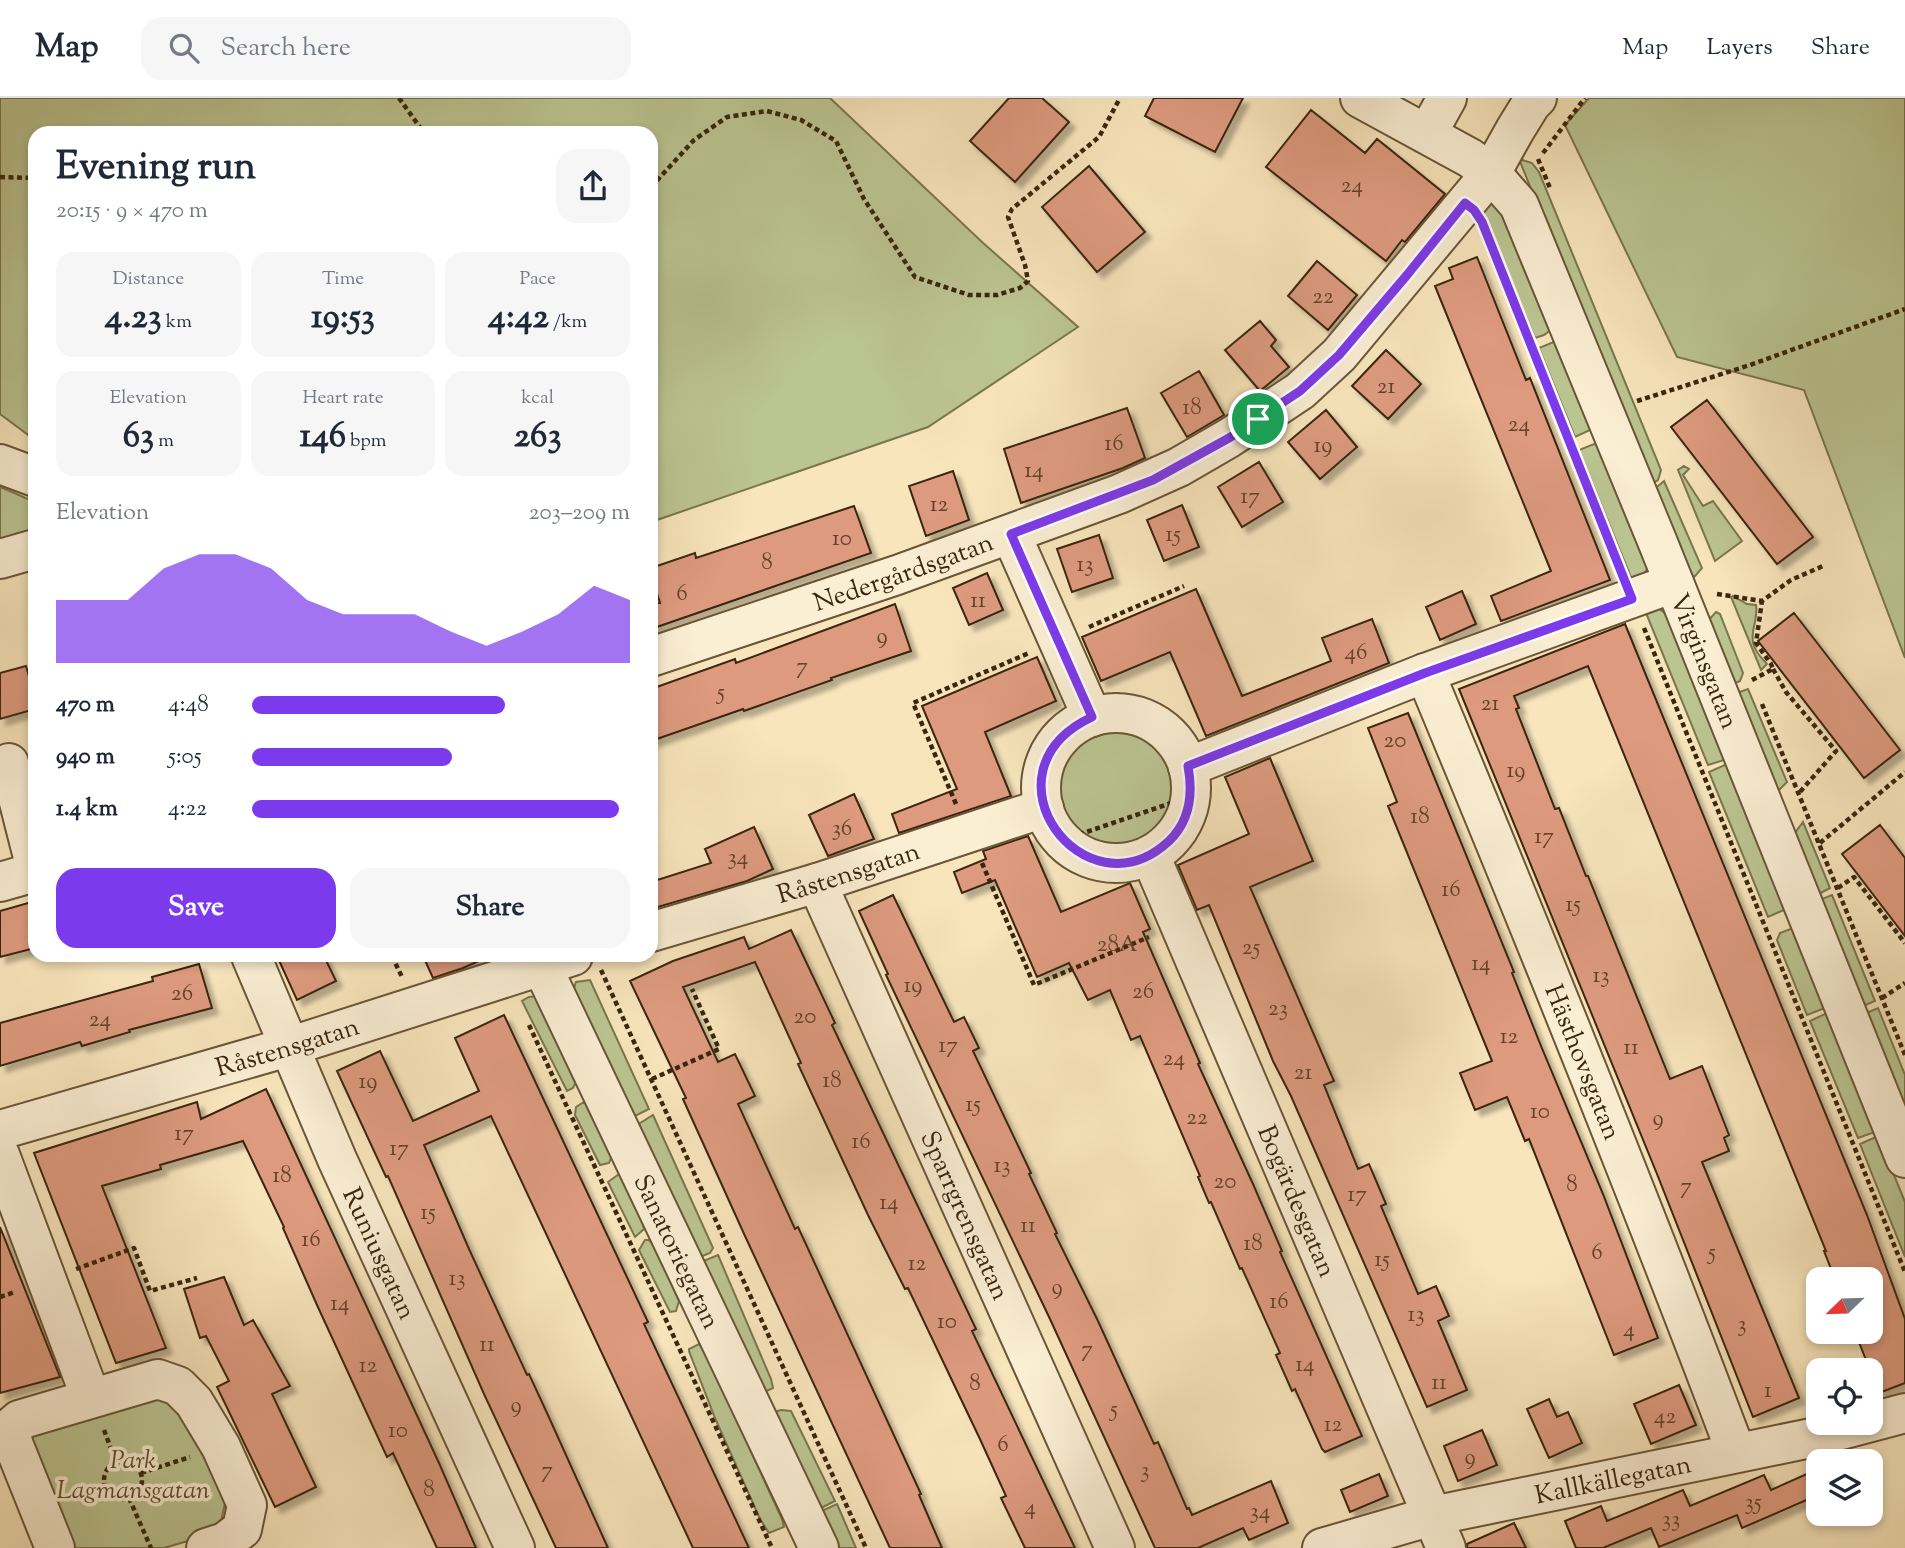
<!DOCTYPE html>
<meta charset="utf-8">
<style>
:root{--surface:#fff;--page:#f6f6f7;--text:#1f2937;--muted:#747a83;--line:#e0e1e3;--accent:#7c3aed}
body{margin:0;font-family:"Sorts Mill Goudy",serif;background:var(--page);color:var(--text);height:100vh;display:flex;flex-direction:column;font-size:26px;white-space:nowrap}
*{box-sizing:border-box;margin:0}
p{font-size:23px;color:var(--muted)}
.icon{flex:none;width:38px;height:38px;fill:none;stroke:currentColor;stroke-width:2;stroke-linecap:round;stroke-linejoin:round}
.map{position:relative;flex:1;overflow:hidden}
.side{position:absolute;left:28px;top:28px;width:630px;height:836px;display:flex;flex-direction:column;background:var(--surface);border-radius:21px;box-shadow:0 4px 10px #0003}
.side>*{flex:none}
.needle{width:46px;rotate:247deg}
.tools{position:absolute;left:1806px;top:1169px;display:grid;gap:14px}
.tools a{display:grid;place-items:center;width:77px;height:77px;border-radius:14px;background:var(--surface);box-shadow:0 4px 10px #0003;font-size:35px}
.pin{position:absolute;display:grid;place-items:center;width:60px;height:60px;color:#fff;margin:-30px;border:4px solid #fff;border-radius:50%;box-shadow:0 2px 7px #0007}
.round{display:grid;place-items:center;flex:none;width:74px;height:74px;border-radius:21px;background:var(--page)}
.summary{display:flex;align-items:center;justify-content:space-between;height:119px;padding:0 28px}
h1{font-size:38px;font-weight:700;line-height:52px}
.stats{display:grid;grid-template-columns:repeat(3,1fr);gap:10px;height:119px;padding:7px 28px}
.stats div{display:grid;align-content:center;border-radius:18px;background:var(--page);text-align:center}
.stats b{font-size:35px;font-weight:700}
.stats small{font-size:19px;font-weight:400}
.stats p{font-size:19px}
.chart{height:196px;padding:14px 28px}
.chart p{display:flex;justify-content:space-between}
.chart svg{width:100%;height:126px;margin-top:7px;fill:var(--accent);opacity:.7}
.button{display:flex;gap:14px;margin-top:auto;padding:14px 28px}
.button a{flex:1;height:80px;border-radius:21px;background:var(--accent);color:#fff;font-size:28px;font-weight:700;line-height:80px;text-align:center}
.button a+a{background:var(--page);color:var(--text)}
ul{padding:0 28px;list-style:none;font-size:23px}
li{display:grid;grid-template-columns:112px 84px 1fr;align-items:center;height:52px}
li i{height:18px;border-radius:9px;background:var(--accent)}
header{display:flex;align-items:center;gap:42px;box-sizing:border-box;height:98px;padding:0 35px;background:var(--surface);border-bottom:2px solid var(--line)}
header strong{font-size:33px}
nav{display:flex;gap:38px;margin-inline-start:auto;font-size:24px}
.search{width:490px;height:63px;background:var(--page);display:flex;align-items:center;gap:18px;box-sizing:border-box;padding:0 24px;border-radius:21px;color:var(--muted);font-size:26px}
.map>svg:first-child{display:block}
.green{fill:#bbc592;stroke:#7a764e;stroke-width:2}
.building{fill:#dd9a7f;stroke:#3a260b;stroke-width:2;filter:url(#shadow)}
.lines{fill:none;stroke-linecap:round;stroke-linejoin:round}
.minor-casing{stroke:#6a5637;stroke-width:42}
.path{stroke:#3a260b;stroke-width:4.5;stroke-dasharray:5 3.5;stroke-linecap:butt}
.minor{stroke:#faeed3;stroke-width:38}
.route-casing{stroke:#fff;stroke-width:14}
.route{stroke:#7c3aed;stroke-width:9}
.labels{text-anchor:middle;stroke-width:7;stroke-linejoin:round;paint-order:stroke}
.number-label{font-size:23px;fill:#634328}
.street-label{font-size:26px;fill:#3a260b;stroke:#faeed3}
.park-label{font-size:26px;font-style:italic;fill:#5a4e2d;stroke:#faeed3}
</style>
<header>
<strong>Map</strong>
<div class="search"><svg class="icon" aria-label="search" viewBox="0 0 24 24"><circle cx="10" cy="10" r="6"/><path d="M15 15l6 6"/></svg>Search here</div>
<nav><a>Map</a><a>Layers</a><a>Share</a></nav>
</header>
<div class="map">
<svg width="1905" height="1450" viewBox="0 0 1905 1450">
<defs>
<filter id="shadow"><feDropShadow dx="6" dy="6" stdDeviation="2" flood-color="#0004"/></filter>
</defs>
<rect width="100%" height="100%" fill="#f8e5bc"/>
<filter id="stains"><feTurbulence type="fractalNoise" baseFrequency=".00286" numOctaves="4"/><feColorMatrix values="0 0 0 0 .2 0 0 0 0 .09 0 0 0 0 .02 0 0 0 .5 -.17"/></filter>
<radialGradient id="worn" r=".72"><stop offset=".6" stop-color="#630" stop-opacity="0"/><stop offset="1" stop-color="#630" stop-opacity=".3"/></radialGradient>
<path class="green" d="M0 0H830L982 144 1078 229 928 329 651 424V35H35V342L0 316Z
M1589 0H1905V560L1804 292 1677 259 1565 27Z
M1519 61 1532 65 1539 74 1661 372 1658 382 1650 387Z
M1494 97 1552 231 1544 237 1535 240 1483 115V109Z
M1556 243 1591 328 1590 332 1575 339 1539 250Z
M1594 346 1598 348 1645 461 1647 471 1644 477 1632 482 1579 352Z
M1684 368 1689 371 1683 377 1703 408 1713 403 1742 443 1715 463 1678 372Z
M1664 383 1702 470 1689 485 1652 393Z
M0 389 35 404V435L0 442Z
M1733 498 1747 506 1756 507C1759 522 1747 537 1756 552 1758 557 1763 561 1767 566L1761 572 1731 499Z
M1658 510 1666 516 1724 658V662L1708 667 1646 515Z
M1716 514 1720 516 1743 575 1740 583 1731 587 1706 525Z
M1748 591 1787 684 1775 696 1734 596Z
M1056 686a61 61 0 1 1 122 0a61 61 0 1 1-122 0Z
M1727 666 1786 811 1768 819 1709 674Z
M1803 724 1830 790 1817 797 1792 739Z
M1832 797 1875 903 1861 909 1822 801Z
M1793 830 1825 910 1807 917 1777 842 1780 835Z
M590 882 649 1011 633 1019 574 890 576 884Z
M537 898 577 982 573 990 567 993 522 903 529 899Z
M1878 910 1905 977V1017L1864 916Z
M1827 915 1875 1034 1858 1040 1810 923Z
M584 1004 592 1009 614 1054 609 1065 600 1067 575 1017 576 1009Z
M653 1017 713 1150 710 1155 700 1159 637 1027Z
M1878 1038 1905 1104V1159L1860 1046Z
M619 1076 623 1077 643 1125 644 1131 635 1139 608 1084Z
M645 1142H649L656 1150 679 1203 676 1213 670 1214 639 1152Z
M718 1157 771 1281 773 1290 763 1295 701 1164Z
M699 1246 706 1256 782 1421 784 1429 769 1435 760 1421 715 1320 689 1253V1251Z
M149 1294 182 1307 225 1405 221 1424 208 1437 164 1450H70L31 1351 33 1339 40 1329Z
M781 1312 791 1313 835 1403 815 1413 770 1315Z
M837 1406 856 1450H833L817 1415Z"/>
<path class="building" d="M1009 0H1042L1069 24 1015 84 970 43Z
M1154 0H1243L1215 54 1145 18Z
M1311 12 1365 55 1377 41 1445 96 1405 144 1402 142 1386 163 1266 69Z
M1089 68 1145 134 1097 174 1042 109Z
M1477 159 1526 282 1530 280 1610 482 1501 523 1491 498 1551 473 1435 188 1453 181 1449 170Z
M1317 163 1357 197 1328 232 1288 198Z
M1260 223 1276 242 1271 248 1289 269 1260 293 1225 252Z
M1386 252 1421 286 1388 321 1352 288Z
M1199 273 1224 317 1187 339 1161 295Z
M1707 302 1813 439 1777 466 1671 329Z
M1127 310 1145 360 1123 370 1021 405 1004 351Z
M1326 312 1357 349 1320 381 1288 344Z
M1259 364 1283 404 1242 429 1218 389Z
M953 373 969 422 926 438 909 388Z
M1182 407 1199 449 1164 463 1147 422Z
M854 408 871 455 651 531V506L660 505 651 477V470L695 455 696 460Z
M1099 437 1113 480 1072 494 1057 451Z
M987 475 1003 512 969 527 953 490Z
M1196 491 1242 598 1331 563 1322 540 1372 521 1389 565 1206 638 1170 554 1101 583 1082 539Z
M1462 493 1476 526 1440 542 1426 509Z
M895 506 911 553 831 580 832 582 744 613 743 611 651 643V591L735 561 736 565Z
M1794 515 1900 652 1864 680 1758 543Z
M1625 526 1867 1117 1905 1221V1285L1879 1295 1855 1234H1871V1181H1835L1824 1153H1826L1588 568 1514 598 1519 610 1516 611 1555 711 1559 710 1586 778H1588L1670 981 1702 968 1729 1037 1724 1040 1729 1053 1702 1064 1799 1300 1753 1319 1657 1076 1459 591Z
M1037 559 1056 603 985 634 1011 698 899 735 892 716 957 691 922 608Z
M26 568 35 599V611L0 621V575Z
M1408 615 1514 874 1512 875 1541 948 1603 1096 1658 1240 1614 1257 1529 1041 1525 1043 1507 999 1475 1012 1460 975 1492 963 1388 708 1397 704 1368 630Z
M1270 660 1313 763 1250 789 1334 983 1324 987 1358 1071 1369 1066 1386 1106 1381 1108 1418 1196 1436 1188 1449 1218 1438 1223 1467 1292 1427 1309 1291 998 1273 963 1209 807 1197 812 1178 767 1249 736 1225 679Z
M854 696 874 741 828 758 809 717Z
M1880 727 1905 760V838L1842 756Z
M754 729 773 771 747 783 651 811V784L711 765 705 751Z
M1028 738 1061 814 1130 785 1150 831 1143 834 1200 965 1198 966 1253 1086 1282 1153 1280 1154 1362 1338 1325 1354 1322 1351 1295 1291 1292 1293 1276 1257 1280 1255 1242 1170 1240 1171 1211 1104 1209 1105 1198 1079 1200 1078 1140 938 1131 942 1110 892 1088 902 1069 865 1037 879 995 782 962 795 954 774 986 761 983 753Z
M893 797 954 924 964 919 979 950 973 953 1031 1075 1029 1076 1057 1135 1055 1136 1098 1223 1154 1346 1158 1344 1187 1411 1189 1410 1192 1417 1271 1383 1288 1425 1249 1442 1243 1430 1198 1450H1155L1050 1221 886 877 888 876 859 813Z
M35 803V850L0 859V813Z
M791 832 835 925 832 927 976 1231 972 1233 1075 1450H1025L1001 1400 1006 1398 979 1339 908 1190 905 1191 868 1117 798 966 801 965 755 864 683 889 718 964 735 956 755 998 738 1006 795 1131 798 1129 921 1396 919 1397 942 1450H890L745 1138 683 1001 686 1000 630 883 673 863 744 839 749 851Z
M277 858H324L336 883 297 902Z
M423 858H490L463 870 433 880Z
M199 866 212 910 129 932 130 934 82 948 80 944 0 968V925L153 883 152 879Z
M504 917 648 1224 644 1226 749 1450H693L491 1018 424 1047 469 1151 527 1277 529 1276 547 1315 608 1450H556L484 1296 388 1078 386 1079 337 973 380 953 413 1023 479 993 455 940Z
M266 991 439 1365 476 1450H437L393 1355 387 1359 317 1207 283 1130 284 1129 243 1043 160 1067 161 1071 102 1088 166 1250 116 1265 34 1055 197 1004 201 1021Z
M0 1129 60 1279 0 1295Z
M224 1179 244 1227 253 1222 290 1288 272 1296 316 1389 275 1409 217 1289 229 1283 206 1238 200 1240 184 1191Z
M1679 1287 1696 1327 1651 1346 1634 1306Z
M1549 1301 1557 1319 1568 1314 1582 1345 1549 1360 1527 1311Z
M1482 1332 1497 1367 1458 1383 1444 1348Z
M1818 1371V1397L1742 1430 1737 1417 1659 1449 1651 1430 1603 1450H1576L1565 1423 1601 1408 1607 1423 1683 1392 1690 1408 1764 1377 1771 1392Z
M1379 1376 1388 1398 1350 1414 1341 1392Z
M1514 1425 1526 1450H1467V1446Z"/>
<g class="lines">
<defs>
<g id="minor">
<path id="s1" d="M1360 0 1470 60 1491 75 1519 107 1658 445 1905 1060"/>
<path d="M1427 36 1447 0"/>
<path d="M0 366 35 379"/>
<path d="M1011 436 1092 619"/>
<path d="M0 461 35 451"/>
<path id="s2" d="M651 559 897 477 1119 396 1179 369 1229 340 1300 293 1339 257 1491 75 1515 32 1531 6 1537 0"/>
<path id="s3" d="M1425 575C1533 834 1637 1093 1736 1354"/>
<circle cx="1116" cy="690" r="75"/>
<path d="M9 665 35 767"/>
<path d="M1188 669 1425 575 1674 485"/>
<path id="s4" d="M1150 757 1446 1450"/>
<path d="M0 784 35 774"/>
<path id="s5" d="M817 785 1115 1450"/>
<path id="s6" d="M651 834 817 785 1044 710"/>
<path id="s7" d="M251 858 337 1061 515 1450"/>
<path id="s8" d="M537 858 819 1450"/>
<path id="s9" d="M0 1032 288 949 573 858"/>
<path d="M0 1057 91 1300"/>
<path d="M55 1450 13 1345 11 1329 19 1322 158 1281 178 1288 194 1304 221 1349 247 1407 242 1431 225 1444 206 1450"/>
<path id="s10" d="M1322 1450 1432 1418 1811 1340 1905 1315"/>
</g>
</defs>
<use href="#minor" class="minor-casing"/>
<path class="path" d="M399 0 424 35
M1543 55 1585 0
M1538 61 1550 90
M0 79 35 80
M651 89 694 42 727 19 767 13 801 22 836 43 864 101 915 179 969 197H997L1020 190 1028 183 1025 167 1008 119 1012 111 1099 39 1120 0
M1486 133 1620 470
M1637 303 1750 267 1905 211
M1717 496 1762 503 1791 482 1823 468
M1089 529 1184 488
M1644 530 1905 1174
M1773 571 1786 594 1836 653 1799 695
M1752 582 1773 571 1771 566 1756 545 1762 503
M1762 606 1905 957
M956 706 913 605 1029 555
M1063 742 1180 702
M1820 745 1905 674
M982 765 1034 887 1149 839
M1838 790 1854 779 1905 845
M392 858 402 879
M601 872 866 1450
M1882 900 1905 885
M529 927 772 1450
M652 981 719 951 692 891
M76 1171 134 1150 150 1193 197 1180
M0 1199 15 1194
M104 1332 116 1364
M104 1382a19 19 0 1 1 38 0a19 19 0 1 1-38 0Z
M141 1375 190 1359
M70 1397 105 1389
M129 1400 151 1450"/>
<use href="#minor" class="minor"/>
</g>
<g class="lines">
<defs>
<path id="route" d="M1465 105 1474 112 1482 124 1632 501 1425 575 1188 668C1193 695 1190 723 1169 743 1085 821 975 674 1092 619L1011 436 1153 382 1229 340 1300 293 1339 257 1407 177Z"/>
</defs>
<use href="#route" class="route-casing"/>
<use href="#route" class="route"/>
</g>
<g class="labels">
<g class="number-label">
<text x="1352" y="94">24</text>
<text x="1323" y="205">22</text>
<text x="1386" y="295">21</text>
<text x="1192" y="316">18</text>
<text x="1519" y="333">24</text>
<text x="1114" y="352">16</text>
<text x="1323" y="354">19</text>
<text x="1034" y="379">14</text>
<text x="1250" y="405">17</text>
<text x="939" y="413">12</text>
<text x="1173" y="443">15</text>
<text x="842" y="447">10</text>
<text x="767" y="471">8</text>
<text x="1085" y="473">13</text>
<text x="682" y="502">6</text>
<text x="978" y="509">11</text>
<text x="882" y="545">9</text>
<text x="1356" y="561">46</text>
<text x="802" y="575">7</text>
<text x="721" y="601">5</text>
<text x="1490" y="612">21</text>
<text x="1395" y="649">20</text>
<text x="1516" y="679">19</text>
<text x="1420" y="725">18</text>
<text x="842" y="737">36</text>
<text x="1544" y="745">17</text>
<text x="738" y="766">34</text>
<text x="1451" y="798">16</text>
<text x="1573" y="813">15</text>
<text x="1117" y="853">28A</text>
<text x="1251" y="856">25</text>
<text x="1481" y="872">14</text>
<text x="1601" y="884">13</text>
<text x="913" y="894">19</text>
<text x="1143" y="900">26</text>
<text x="182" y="902">26</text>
<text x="1278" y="917">23</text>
<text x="805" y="925">20</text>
<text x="100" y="928">24</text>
<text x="1509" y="945">12</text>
<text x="948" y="954">17</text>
<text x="1631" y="956">11</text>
<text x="1174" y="967">24</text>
<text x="1303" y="981">21</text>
<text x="832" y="989">18</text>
<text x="368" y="990">19</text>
<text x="973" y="1013">15</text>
<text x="1540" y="1020">10</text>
<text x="1197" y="1026">22</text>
<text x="1658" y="1027">9</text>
<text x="184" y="1042">17</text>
<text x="861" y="1050">16</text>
<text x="399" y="1057">17</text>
<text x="1002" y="1074">13</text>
<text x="282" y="1084">18</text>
<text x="1225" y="1090">20</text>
<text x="1572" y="1093">8</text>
<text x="1686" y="1095">7</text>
<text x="1357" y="1103">17</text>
<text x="889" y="1111">14</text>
<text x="428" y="1121">15</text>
<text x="1028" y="1134">11</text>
<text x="311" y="1148">16</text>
<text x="1253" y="1152">18</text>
<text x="1597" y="1161">6</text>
<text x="1712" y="1161">5</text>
<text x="1382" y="1168">15</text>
<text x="917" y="1172">12</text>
<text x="457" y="1187">13</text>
<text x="1057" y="1196">9</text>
<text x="1279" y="1210">16</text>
<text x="340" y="1212">14</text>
<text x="1416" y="1223">13</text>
<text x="947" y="1230">10</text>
<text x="1742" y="1233">3</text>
<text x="1629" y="1238">4</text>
<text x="487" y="1253">11</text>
<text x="1087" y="1258">7</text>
<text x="1305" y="1273">14</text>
<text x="368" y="1274">12</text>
<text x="1439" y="1291">11</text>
<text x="975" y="1292">8</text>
<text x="1768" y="1299">1</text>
<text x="516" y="1314">9</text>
<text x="1114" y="1318">5</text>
<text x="1665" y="1325">42</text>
<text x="1333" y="1333">12</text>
<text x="398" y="1339">10</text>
<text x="1003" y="1353">6</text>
<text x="1470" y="1366">9</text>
<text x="547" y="1379">7</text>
<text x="1145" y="1379">3</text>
<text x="429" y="1398">8</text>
<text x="1753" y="1411">35</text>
<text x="1030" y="1416">4</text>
<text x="1260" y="1420">34</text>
<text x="1671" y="1428">33</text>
</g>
<g class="street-label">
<text dy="9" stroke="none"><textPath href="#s2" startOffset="266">Nedergårdsgatan</textPath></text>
<text dy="9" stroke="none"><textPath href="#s1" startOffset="686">Virginsgatan</textPath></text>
<text dy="9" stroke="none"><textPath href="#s6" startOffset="206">Råstensgatan</textPath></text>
<text dy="9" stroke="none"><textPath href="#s9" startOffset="299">Råstensgatan</textPath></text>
<text dy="9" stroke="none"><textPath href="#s3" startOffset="420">Hästhovsgatan</textPath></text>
<text dy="9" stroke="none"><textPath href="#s4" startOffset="376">Bogärdesgatan</textPath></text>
<text dy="9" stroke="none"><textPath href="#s5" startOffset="364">Sparrgrensgatan</textPath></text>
<text dy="9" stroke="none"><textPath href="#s8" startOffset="327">Sanatoriegatan</textPath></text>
<text dy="9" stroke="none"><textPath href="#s7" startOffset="324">Runiusgatan</textPath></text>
<text dy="9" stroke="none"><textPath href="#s10" startOffset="299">Kallkällegatan</textPath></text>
</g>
<g class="park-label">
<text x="133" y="1370">Park<tspan x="133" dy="30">Lagmansgatan</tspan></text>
</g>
</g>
<rect width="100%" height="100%" filter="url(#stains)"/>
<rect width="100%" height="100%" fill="url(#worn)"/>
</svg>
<div class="tools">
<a><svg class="needle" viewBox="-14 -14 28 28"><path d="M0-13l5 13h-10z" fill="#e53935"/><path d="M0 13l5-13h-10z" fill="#747a83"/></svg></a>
<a><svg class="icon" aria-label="locate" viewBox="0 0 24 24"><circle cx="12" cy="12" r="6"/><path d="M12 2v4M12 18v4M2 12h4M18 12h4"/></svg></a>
<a><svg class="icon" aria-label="layers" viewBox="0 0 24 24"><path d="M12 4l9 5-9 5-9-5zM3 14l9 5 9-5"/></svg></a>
</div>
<div class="pin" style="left:1258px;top:321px;background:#1e9e55"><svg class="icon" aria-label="arrive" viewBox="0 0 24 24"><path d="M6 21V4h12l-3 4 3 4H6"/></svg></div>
<section class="side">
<div class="summary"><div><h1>Evening run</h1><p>20:15 · 9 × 470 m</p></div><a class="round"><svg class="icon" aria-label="share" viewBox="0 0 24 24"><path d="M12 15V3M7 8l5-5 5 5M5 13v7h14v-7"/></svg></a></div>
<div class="stats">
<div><p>Distance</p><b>4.23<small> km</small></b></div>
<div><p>Time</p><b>19:53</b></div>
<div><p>Pace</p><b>4:42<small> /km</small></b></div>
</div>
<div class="stats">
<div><p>Elevation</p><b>63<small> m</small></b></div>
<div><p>Heart rate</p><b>146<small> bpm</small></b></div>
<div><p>kcal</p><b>263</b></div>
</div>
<div class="chart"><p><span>Elevation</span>203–209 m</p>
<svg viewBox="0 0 160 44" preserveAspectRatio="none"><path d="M0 44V22L10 22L20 22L30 11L40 6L50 6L60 11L70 22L80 27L90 27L100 27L110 33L120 38L130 33L140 27L150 17L160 22V44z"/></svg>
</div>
<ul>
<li><b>470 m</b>4:48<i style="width:67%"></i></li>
<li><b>940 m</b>5:05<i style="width:53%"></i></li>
<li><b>1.4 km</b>4:22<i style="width:97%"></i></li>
</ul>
<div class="button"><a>Save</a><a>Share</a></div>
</section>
</div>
